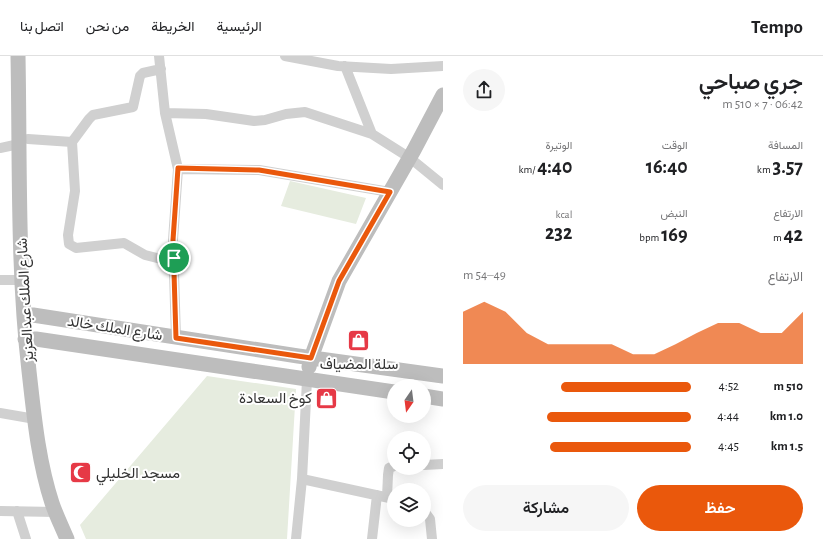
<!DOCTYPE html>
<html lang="ar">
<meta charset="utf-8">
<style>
:root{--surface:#fff;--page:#f6f6f6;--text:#202124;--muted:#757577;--line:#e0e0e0;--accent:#ea580c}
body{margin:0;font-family:"Alegreya Sans",Vazirmatn,sans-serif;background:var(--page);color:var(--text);direction:rtl;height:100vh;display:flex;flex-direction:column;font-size:15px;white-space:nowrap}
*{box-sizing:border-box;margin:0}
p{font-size:13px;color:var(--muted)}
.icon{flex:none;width:22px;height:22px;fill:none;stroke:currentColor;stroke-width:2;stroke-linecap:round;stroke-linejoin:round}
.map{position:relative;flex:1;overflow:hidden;direction:ltr}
.drawer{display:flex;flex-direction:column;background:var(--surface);width:380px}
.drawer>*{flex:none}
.needle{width:26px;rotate:194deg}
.fabs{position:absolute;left:387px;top:323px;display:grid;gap:8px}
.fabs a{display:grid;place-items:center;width:44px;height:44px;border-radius:50%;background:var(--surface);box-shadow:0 4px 16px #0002;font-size:20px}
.pin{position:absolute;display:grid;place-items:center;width:34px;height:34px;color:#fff;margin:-17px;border:2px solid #fff;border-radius:50%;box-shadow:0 1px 4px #0007}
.round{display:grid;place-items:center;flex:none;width:42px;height:42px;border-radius:21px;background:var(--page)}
.head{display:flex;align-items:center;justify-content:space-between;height:68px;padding:0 20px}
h1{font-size:22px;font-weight:600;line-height:30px}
.figures{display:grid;grid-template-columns:repeat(3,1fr);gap:6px;height:68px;padding:4px 20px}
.figures div{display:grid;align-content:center}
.figures b{font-size:20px;font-weight:600}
.figures small{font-size:11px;font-weight:400}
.figures p{font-size:11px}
.chart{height:112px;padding:8px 20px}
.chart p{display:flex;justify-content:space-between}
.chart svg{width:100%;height:72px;margin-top:4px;fill:var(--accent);opacity:.7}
.button{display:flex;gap:8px;margin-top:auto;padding:8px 20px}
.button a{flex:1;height:46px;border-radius:24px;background:var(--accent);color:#fff;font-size:16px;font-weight:600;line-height:46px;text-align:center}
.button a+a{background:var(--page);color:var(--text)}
ul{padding:0 20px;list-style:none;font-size:13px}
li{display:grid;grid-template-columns:64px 48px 1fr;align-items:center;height:30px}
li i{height:10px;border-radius:5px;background:var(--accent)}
header{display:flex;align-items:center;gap:24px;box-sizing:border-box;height:56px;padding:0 20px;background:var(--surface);border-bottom:1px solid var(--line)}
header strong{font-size:19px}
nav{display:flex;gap:22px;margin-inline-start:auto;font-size:14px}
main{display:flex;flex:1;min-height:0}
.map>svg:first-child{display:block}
.green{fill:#e6ecdf}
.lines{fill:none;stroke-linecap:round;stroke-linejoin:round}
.street{stroke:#d0d0d0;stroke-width:10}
.secondary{stroke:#bdbdbd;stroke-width:15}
.route-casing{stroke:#fff;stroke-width:8}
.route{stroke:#ea580c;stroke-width:5}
.labels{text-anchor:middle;stroke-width:4;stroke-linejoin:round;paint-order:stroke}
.street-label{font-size:15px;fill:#333;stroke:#fff}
.poi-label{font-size:15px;fill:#333;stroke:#fff}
</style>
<header>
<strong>Tempo</strong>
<nav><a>الرئيسية</a><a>الخريطة</a><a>من نحن</a><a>اتصل بنا</a></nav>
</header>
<main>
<section class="drawer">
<div class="head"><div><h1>جري صباحي</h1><p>06:42 · 7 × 510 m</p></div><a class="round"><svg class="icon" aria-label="share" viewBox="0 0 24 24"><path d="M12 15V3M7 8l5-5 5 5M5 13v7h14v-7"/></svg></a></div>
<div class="figures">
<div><p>المسافة</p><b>3.57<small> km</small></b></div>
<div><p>الوقت</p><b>16:40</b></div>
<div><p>الوتيرة</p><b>4:40<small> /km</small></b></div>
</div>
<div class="figures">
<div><p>الارتفاع</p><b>42<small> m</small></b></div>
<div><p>النبض</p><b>169<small> bpm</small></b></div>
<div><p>kcal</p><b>232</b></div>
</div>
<div class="chart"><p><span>الارتفاع</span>49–54 m</p>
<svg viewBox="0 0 160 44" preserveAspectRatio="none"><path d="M0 44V12L10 6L20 12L30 25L40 32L50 32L60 32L70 32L80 38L90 38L100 32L110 25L120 19L130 19L140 25L150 25L160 12V44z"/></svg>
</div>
<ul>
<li><b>510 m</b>4:52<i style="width:57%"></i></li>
<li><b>1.0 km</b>4:44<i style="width:63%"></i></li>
<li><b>1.5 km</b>4:45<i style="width:62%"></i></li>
</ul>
<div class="button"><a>حفظ</a><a>مشاركة</a></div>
</section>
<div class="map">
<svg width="443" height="483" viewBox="0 0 443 483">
<rect width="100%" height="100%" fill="#fff"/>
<path class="green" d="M290 125 366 142 356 168 281 150Z
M207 320 296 333 287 483H86L80 469Z"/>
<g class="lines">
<path class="street" d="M159 0 165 57 178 113 173 184 176 282
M285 0 338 10 391 13 443 10
M345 10 372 78 410 102 443 129
M165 57 206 58 254 65 265 64 286 58 305 56 372 78
M28 83 72 86 75 135 68 179 69 188 76 192 124 187 145 199 157 202 174 203
M72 86 89 63 93 59 133 51 140 20 143 17 161 13
M0 92 19 88
M178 113 259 114 390 136
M0 224H22
M0 357 35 363
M424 409 443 408
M302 423 394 443
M387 441 388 419 389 412 394 410
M0 455 56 456
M17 455 26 483
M424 455 430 463 432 483
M296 483 302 423 307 324
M372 483 377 439"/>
<path class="secondary" d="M18 0C20 105 17 211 29 315 34 359 38 404 52 447 56 459 62 471 67 483
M24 260 33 259 298 300 443 320
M25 283H36L394 336
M309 311 311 302 339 225 414 94 443 39
M424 340 443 343"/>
</g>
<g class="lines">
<defs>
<path id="route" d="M178 112 259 114 390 136 339 225 311 302 176 282 173 184Z"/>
</defs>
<use href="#route" class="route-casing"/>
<use href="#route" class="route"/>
</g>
<defs>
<symbol id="shop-square" viewBox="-11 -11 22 22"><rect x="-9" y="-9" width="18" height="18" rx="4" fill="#e63946" stroke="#fff"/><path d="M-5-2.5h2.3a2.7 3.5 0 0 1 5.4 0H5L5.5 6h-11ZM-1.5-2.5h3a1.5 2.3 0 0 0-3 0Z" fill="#fff"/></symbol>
<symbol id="mosque-square" viewBox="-11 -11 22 22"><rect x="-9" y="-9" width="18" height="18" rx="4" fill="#e63946" stroke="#fff"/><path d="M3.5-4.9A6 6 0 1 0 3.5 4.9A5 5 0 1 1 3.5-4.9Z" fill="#fff"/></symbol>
</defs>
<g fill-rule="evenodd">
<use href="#shop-square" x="346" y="272" width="25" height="25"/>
<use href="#shop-square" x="314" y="330" width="25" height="25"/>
<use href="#mosque-square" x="68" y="404" width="25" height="25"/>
</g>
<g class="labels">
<g class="street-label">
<text transform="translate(25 244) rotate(-93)" y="5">شارع الملك عبدالعزيز</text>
<text transform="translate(115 272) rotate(9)" y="5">شارع الملك خالد</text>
</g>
<g class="poi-label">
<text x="359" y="313">سلة المضياف</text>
<text x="312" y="347" text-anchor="end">كوخ السعادة</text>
<text x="96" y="422" text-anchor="start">مسجد الخليلي</text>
</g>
</g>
</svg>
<div class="fabs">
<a><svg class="needle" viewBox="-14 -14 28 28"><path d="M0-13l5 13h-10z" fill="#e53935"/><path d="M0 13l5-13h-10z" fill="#757577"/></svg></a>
<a><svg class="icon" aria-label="locate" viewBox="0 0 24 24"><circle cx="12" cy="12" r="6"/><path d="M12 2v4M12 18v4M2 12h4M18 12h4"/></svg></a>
<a><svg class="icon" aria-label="layers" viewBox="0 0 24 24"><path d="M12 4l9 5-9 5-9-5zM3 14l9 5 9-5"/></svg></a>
</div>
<div class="pin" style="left:174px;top:202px;background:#1e9e55"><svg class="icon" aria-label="arrive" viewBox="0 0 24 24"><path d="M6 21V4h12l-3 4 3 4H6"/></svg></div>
</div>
</main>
